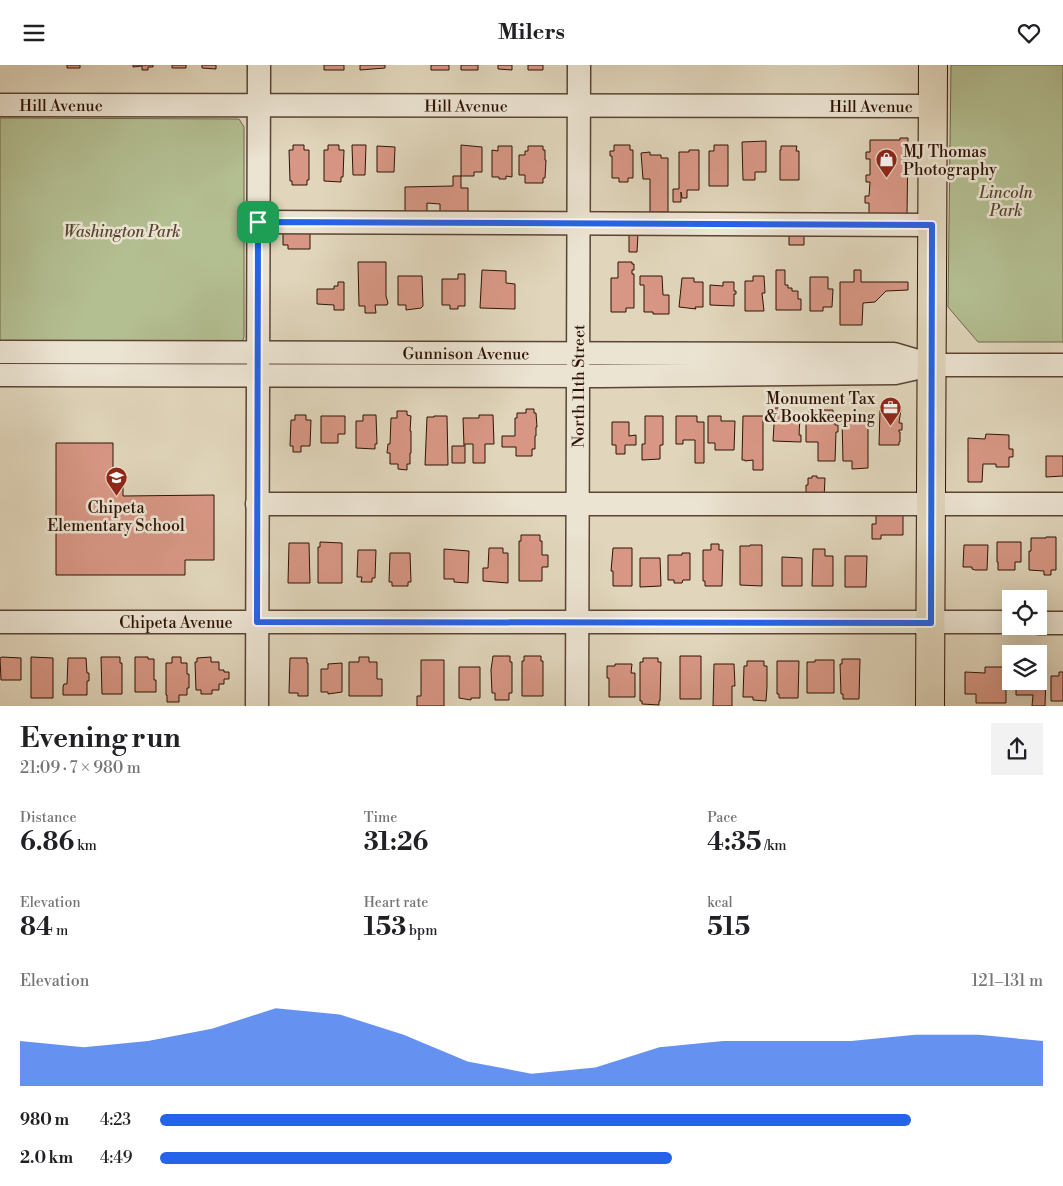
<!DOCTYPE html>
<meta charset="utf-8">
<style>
:root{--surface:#fff;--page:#f2f2f2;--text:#202124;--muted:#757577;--accent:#2563eb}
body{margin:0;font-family:"Libre Bodoni",serif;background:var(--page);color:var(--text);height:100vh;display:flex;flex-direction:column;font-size:19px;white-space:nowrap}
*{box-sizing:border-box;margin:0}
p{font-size:16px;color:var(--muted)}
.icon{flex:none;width:28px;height:28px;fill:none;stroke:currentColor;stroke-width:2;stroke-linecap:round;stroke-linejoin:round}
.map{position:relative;height:641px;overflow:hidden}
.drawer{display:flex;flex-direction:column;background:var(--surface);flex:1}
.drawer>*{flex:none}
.tools{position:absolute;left:1002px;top:525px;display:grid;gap:10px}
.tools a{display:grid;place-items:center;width:45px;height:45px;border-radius:0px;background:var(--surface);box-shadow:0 5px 20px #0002;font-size:25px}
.pin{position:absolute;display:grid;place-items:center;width:42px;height:42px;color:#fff;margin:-21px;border-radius:10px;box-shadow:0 2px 8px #0006}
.round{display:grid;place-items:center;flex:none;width:52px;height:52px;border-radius:0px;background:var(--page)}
.overview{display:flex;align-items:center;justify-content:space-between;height:85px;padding:0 20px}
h1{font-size:28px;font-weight:800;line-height:38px}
.metrics{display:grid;grid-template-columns:repeat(3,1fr);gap:8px;height:85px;padding:5px 20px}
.metrics div{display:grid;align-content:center}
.metrics b{font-size:25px;font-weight:800}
.metrics small{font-size:14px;font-weight:400}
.metrics p{font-size:14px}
.chart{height:140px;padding:10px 20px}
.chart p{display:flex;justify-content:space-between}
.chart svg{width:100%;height:90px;margin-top:5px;fill:var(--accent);opacity:.7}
ul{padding:0 20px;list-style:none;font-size:16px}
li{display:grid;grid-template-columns:80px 60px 1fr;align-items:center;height:38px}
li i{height:12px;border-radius:6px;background:var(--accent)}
header{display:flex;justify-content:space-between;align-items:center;height:65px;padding:0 20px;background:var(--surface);font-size:22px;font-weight:800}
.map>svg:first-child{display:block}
.green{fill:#b3be91;stroke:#70684b}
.building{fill:#d89785;stroke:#2e1305}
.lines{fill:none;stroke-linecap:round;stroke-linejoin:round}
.minor-casing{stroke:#5b4433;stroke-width:25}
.major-casing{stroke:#2e1305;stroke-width:30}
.minor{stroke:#ece4d3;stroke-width:22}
.major{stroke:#e1d6bc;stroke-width:28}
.route-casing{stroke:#fff;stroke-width:10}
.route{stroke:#2563eb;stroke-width:6}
.labels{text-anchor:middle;stroke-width:5;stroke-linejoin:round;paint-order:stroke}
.street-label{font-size:16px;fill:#2e1305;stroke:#ece4d3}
.poi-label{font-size:16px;fill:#2e1305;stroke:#ece4d3;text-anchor:start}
.park-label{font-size:16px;font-style:italic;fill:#56462f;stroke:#ece4d3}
</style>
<header><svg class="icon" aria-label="menu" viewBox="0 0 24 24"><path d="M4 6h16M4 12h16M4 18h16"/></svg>Milers<svg class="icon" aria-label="heart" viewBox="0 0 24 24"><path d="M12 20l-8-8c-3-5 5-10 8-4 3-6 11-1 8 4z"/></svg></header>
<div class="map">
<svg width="1063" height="641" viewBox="0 0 1063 641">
<rect width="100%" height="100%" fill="#e1d6bc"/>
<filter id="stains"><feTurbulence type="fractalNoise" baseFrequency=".004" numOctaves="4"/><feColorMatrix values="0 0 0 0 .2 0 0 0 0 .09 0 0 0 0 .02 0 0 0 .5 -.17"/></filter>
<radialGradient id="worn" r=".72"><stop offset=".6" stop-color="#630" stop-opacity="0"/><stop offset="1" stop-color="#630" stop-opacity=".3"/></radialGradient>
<path class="green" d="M951 0H1063V277H978L948 242Z
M0 53 239 54 244 62V272L242 277 0 280Z"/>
<path class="building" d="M67 0H80V3H67Z
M133 0H153V2H148V5H142V1L133 2Z
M172 0H186V3H172Z
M202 0H216V4L202 3Z
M324 0H344V5H324Z
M360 0H385V3L360 5Z
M431 0H449V5H431Z
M461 0H478V5H461Z
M498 0H512V5L498 4Z
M528 0H543V5H528Z
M900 73H908L907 152H869V138H865V131H869L870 117H866V110H870V94H866V87H870V75H900Z
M766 76V107H755V115H743L742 77Z
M293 80H304V85H309V115H307V120H292V116H290L289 85H293Z
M328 80H339V85H344L343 112H341V117L324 116V85H328Z
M352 80H366L365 110H353Z
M461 80 482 82V107H474V111H461Z
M614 80H630V85H633V113H628V117H619V113H612V91H610V86H614Z
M714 80H728V121H709V86H714Z
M377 81 395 82 394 107H377Z
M498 81H512V112L506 111V114H499V112H492V85L498 86Z
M528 81H543V85H545V95H546L545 113H543V118H525V110H519V90H525V86H528Z
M781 81H797L796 86H799V115H780V85H781Z
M689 85H699V125H687V133H682L681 127V137H673V124H679V87H689Z
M650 87V90H661V93H668V147H650V114H643L641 88Z
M453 111H461V123H468V151H440V139L427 138V148L405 147V122L453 121Z
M283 165H310V184H288V180H283Z
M789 166H804V180H789Z
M629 169H638L637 187H629Z
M358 197H386V231L388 238 387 240H375L376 248H365V241H359Z
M618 197H632V199H634V205H632V209H634V243H626V247H611V213H618Z
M482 205 506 206V218L515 219V244L480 243Z
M776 205H785V220H788V223H792V226H798V234H801V245H776Z
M854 205H861V217H908V225L886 226 875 237 863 238 862 260H840V217H854Z
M458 209H465V241H458V244H450V240H442V214H458Z
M398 211H422L423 241 421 243 406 245V240H398Z
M640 211H662L663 230H669V249H653V247H644V220H640Z
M753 211H764L765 228H762L764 246H745V216H753Z
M810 212H828V224H833L832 242H823V246H810Z
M682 213H694V217H703V242H695L696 244 679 242Z
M338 217H344V245H334V240L317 239V224H334V221H338Z
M723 217H734V226H736V229H734V241L710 240V220L723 221Z
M775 343H781V351L800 352 799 370H801V377L773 376Z
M526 344H534V348H536L537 362H536V371H535V384H532V391H516V382H502V371H515V353H517V348H526Z
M889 344H901L899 358H902V365H899V367H900V377H899V380H879L880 345Z
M809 345H833V350H835V360H838V367H836L835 396H818V377H806V350H809Z
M397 346H407V350L411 351 410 366H411V388H410V399H407V405L398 404V399H390V388H387L388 379H390L391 353H397Z
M295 350H306V355H311L310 381H301V387H293V381H290L291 355H295Z
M363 350H376L377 379H375V384L356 383V356H363Z
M479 350H493L494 379H485V398H473V379H465V398H452V381H464L463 353H479Z
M321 351H345V369H338V378H321Z
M434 351H447L448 400H425L427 352H434Z
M645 351H663V380H660V394L642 395V379H645Z
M676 351H697V357H704V398H695V375H683V379H676Z
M708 351H721V356H735L734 385H715V378H708Z
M743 351H763V405H753V395L745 396V395H742Z
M842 354H868V403L852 404V396H843Z
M612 357H629V371L636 370V380H625V389H616V380H612Z
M986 369 1009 370V384H1013V392H1009V402H996V399H983L982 417H968V373L985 374Z
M56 378H113V416H123V431L214 430V495H185V510H56Z
M1046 391H1063V411L1046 412Z
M812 411H817V413H825L824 434H806V420H808V413H812Z
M876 450H903V470H881V474H872V459H876Z
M521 470H540V476H542V490H548V502H542V516H519V476H521Z
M1046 472H1056V505H1051V510H1044V506L1029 505V486H1031V473H1046Z
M320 477 342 478V518H318V482H320Z
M997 477H1021V497H1015V505H998V497H997Z
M289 478H309L310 518H288Z
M711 479H719V485H723L722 521H705V516H703V485H711Z
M750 480H762V521L740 520V481H750Z
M964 480H988L987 505H975L972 504V502H963Z
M489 483H503V488H508V518L483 516V503H488Z
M613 483H632V521H613V506H611Z
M444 484 469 486 468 518 454 517V514H444Z
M813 484H825V491H833V521H812Z
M358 485H376L375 513H372V517H361L362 512H357Z
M390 488H410L411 517H408V521H392V517H389Z
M682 488H690V515H683L682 518H674V515H668V490H682Z
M845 491H867L866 522H845Z
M782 492 802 493V521H782Z
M640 493H660L661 521 640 522Z
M493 591H510V597H512V628H509V635H495V628H492L491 605Z
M524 591H541V596H543V631H522V596H524Z
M680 591H701V634H680Z
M2 592 21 593V615H1L0 593Z
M31 592 53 593V633H31Z
M101 592H120V598H122V629H102Z
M135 592H148V594H154V615H156V627H135Z
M172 592H181V598H187V609H189V623H187V630H179V637H167V630H166V598H172Z
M211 592V597H219V605H224V607H229V614H224V619H219V625H212V629H201V625H196L195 597H197V593Z
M359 592H369V597H377V614H382V631H349V597H359Z
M68 593H86L87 608H89V616H87V630H63V622L64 619H67Z
M290 593H307V598H308V631H298V628H289Z
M643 593H658V597H661L660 636H659V640L642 639V636H640V597H643Z
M842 594H860L859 634H843V629H841L840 599H842Z
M421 595H444V641H417V631H421Z
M815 595H834V628H807V597H815Z
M747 596H764V601H767V622L766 636 753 635V632H743L744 601H747Z
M777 596H799L798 633H779V629H777Z
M342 598V627L328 629V627H321V604H328V599Z
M615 599H632L631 608H635V632H609V613H607V601H615Z
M714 599H734L735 621H732V641H713Z
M459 602H480V633H471V635L459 633Z
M985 602H1006V638H976V629H965V607L985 608Z
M1059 607H1063V636H1051V611H1059Z
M1039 608H1046L1045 641H1032L1033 630H1016V618H1023V616H1039Z"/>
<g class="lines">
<defs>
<g id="minor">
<path id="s1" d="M0 40 933 41"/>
<path d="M258 157 932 160"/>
<path id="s2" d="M0 287 854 289H894L928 299"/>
<path d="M0 310 601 311 895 308 931 300H1063"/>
<path d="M257 439H1063"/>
<path id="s3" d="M0 557H1011"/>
<path d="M1039 558H1063"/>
<path d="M257 641 259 0"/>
<path id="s4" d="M577 641 579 0"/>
</g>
<path id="major" d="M930 641 933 0"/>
</defs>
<use href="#minor" class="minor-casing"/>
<use href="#major" class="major-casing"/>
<use href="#minor" class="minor"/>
<use href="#major" class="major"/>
</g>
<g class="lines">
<defs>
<path id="route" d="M258 157 932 160 931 558 257 557Z"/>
</defs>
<use href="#route" class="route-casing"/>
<use href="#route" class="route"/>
</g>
<defs>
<symbol id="shop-pin" viewBox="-11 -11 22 30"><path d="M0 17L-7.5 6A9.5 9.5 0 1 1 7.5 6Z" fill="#8f2418" stroke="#ece4d3"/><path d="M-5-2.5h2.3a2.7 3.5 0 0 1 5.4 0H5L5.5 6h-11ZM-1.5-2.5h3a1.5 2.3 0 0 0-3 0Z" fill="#fff"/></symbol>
<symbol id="office-pin" viewBox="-11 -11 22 30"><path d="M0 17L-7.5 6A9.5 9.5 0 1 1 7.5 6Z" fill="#8f2418" stroke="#ece4d3"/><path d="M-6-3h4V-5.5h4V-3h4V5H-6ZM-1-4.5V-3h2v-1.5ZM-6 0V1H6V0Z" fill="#fff"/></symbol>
<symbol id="school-pin" viewBox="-11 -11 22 30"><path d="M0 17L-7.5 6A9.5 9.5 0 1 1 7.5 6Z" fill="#8f2418" stroke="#ece4d3"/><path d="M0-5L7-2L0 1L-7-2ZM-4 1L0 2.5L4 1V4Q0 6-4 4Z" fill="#fff"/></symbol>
</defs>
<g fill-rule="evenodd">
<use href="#shop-pin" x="874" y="82" width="25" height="34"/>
<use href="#office-pin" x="878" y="330" width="25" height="34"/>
<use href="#school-pin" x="104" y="400" width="25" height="34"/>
</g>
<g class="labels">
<g class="street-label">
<text dy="6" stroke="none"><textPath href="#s1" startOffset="61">Hill Avenue</textPath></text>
<text dy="6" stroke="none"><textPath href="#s1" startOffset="466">Hill Avenue</textPath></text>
<text dy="6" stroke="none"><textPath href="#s1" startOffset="871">Hill Avenue</textPath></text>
<text dy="6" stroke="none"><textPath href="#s2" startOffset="466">Gunnison Avenue</textPath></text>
<text dy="6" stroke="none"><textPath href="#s4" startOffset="320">North 11th Street</textPath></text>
<text dy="6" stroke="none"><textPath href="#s3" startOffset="176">Chipeta Avenue</textPath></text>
</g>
<g class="poi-label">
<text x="903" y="92">MJ Thomas<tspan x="903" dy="18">Photography</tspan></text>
<text x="875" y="339" text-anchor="end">Monument Tax<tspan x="875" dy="18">&amp; Bookkeeping</tspan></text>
<text x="116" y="448" text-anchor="middle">Chipeta<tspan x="116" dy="18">Elementary School</tspan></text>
</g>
<g class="park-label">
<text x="1006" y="133">Lincoln<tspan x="1006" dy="18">Park</tspan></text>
<text x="122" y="172">Washington Park</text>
</g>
</g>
<rect width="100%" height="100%" filter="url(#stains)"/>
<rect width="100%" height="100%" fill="url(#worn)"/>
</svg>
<div class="tools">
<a><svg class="icon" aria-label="locate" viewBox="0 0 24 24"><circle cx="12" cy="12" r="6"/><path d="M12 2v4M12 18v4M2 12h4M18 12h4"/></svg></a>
<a><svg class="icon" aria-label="layers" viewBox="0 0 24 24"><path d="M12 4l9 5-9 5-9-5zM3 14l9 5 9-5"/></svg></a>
</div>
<div class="pin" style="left:258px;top:157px;background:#1e9e55"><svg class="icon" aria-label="arrive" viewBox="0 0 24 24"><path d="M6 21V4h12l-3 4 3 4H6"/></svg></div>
</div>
<section class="drawer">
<div class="overview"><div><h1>Evening run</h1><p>21:09 · 7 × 980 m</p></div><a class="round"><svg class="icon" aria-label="share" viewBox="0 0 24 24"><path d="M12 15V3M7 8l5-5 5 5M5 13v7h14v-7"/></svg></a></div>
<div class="metrics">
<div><p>Distance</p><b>6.86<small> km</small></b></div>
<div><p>Time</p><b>31:26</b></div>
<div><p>Pace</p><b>4:35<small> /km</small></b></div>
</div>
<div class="metrics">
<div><p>Elevation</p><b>84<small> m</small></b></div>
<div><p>Heart rate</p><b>153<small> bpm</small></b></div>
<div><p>kcal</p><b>515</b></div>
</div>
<div class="chart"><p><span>Elevation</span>121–131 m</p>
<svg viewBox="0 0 160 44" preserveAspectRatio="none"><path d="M0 44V22L10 25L20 22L30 16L40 6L50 9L60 19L70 32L80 38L90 35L100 25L110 22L120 22L130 22L140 19L150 19L160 22V44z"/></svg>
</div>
<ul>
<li><b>980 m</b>4:23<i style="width:85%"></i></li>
<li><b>2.0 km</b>4:49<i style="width:58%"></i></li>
</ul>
</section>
